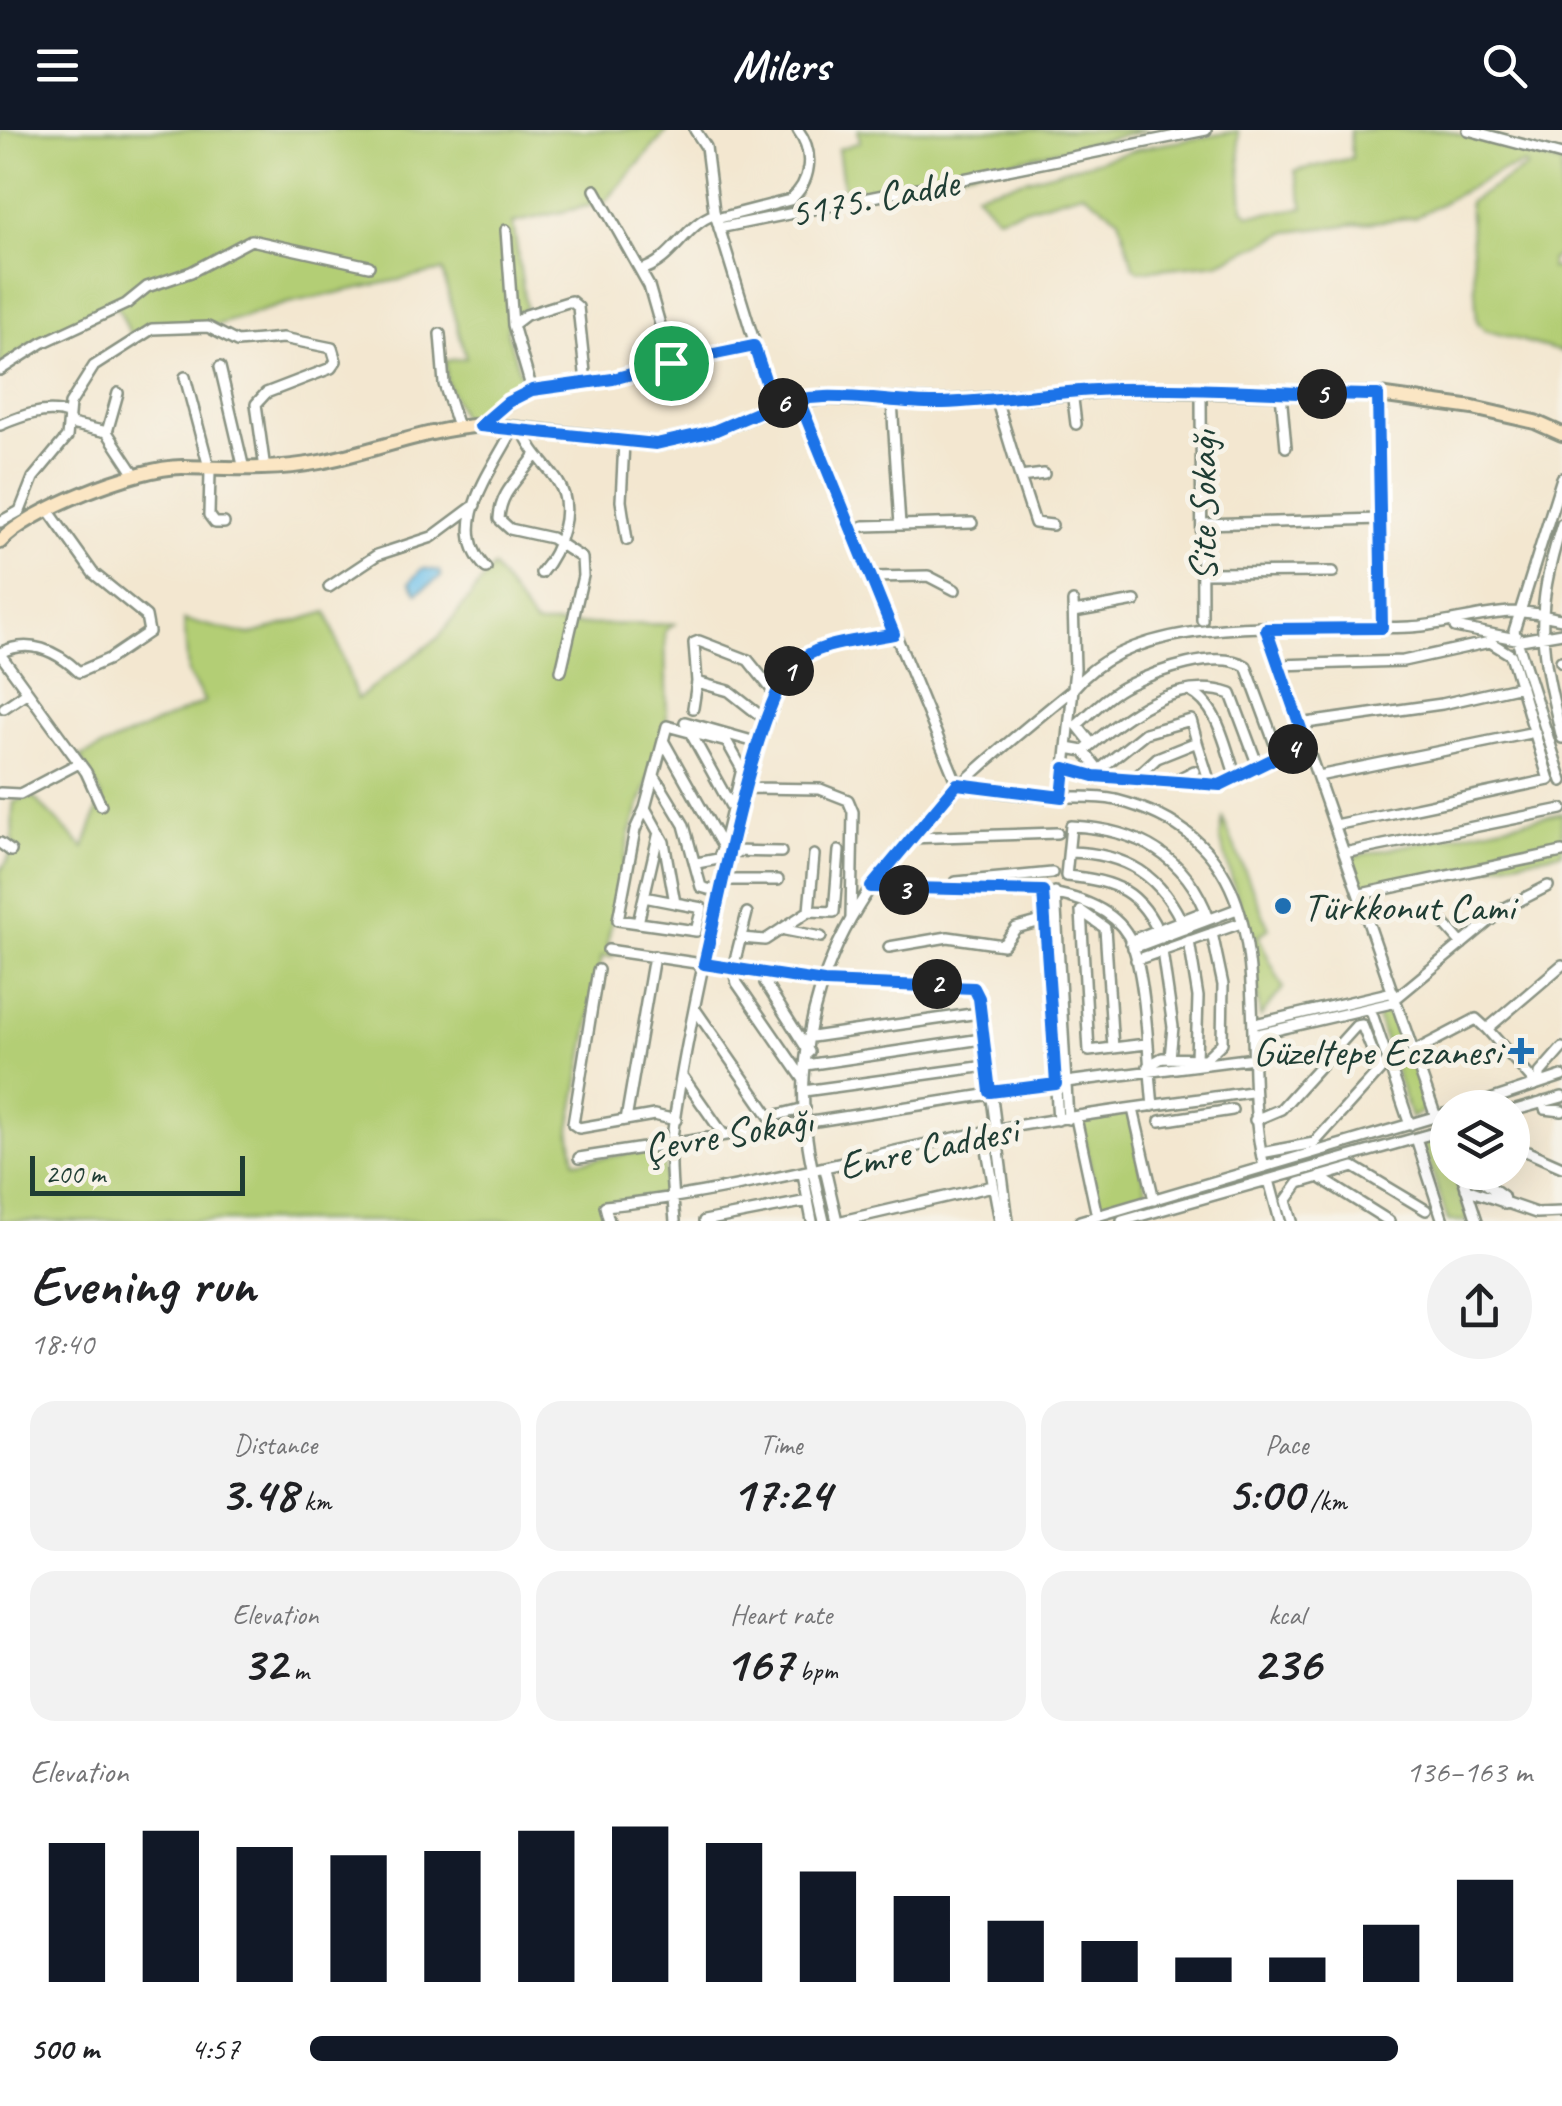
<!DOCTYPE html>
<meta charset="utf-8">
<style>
:root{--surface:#fff;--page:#f2f2f2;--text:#202124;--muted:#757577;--accent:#111827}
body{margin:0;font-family:Caveat,sans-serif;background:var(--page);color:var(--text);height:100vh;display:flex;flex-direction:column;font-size:38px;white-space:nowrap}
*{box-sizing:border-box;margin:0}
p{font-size:32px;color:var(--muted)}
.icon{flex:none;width:55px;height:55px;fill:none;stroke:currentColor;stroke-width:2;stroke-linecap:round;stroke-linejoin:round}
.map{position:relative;height:1091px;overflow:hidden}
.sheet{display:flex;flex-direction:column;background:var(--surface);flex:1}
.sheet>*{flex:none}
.fabs{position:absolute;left:1430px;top:960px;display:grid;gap:20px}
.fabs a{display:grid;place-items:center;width:100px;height:100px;border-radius:50%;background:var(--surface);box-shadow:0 10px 40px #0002;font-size:50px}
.scale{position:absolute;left:30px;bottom:25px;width:215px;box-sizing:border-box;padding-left:10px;border:5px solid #1f3d34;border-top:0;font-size:28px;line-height:35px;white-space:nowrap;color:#1f3d34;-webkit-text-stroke:8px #f7f3e8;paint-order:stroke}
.pin{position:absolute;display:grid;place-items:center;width:85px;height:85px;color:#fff;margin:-42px;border:5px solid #fff;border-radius:50%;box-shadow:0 2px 10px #0007}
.km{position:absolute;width:50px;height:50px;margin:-25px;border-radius:50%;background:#222;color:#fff;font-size:28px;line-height:50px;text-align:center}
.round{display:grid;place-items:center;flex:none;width:105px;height:105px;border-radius:52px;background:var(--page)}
.headline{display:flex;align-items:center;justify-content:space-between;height:170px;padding:0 30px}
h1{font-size:55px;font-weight:700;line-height:75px}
.stats{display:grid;grid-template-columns:repeat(3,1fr);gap:15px;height:170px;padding:10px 30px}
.stats div{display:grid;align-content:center;border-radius:25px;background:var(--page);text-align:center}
.stats b{font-size:50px;font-weight:700}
.stats small{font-size:28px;font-weight:400}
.stats p{font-size:28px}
.chart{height:280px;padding:20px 30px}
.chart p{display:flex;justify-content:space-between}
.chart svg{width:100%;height:180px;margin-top:10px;stroke:var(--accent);stroke-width:6}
ul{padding:0 30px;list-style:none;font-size:32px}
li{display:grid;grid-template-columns:160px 120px 1fr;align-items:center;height:75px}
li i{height:25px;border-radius:12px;background:var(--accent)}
header{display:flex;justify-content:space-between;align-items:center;height:130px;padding:0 30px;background:var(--accent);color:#fff;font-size:45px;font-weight:700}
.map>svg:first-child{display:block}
.green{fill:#b3ce74;stroke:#698654;stroke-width:2.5}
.water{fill:#71c2ec;stroke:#488090;stroke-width:2.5}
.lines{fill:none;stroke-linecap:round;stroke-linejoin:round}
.street-casing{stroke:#899282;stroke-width:14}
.secondary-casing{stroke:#899282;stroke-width:18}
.street{stroke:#fff;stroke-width:9}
.secondary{stroke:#fbe6c4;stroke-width:12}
.route-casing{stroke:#fff;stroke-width:20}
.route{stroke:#1a73e8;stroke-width:12}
.poi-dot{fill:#1f6fb2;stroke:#f7f3e8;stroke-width:4}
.labels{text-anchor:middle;stroke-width:10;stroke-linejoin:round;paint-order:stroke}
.street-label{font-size:40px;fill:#1f3d34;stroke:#f7f3e8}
.poi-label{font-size:40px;fill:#1f3d34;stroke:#f7f3e8;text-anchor:start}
</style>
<header><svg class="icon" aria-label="menu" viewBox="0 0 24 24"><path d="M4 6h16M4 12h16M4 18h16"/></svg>Milers<svg class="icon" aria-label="search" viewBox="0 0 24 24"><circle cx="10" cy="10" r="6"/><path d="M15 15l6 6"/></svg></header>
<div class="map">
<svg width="1562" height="1091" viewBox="0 0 1562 1091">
<rect width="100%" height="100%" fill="#f7f3e8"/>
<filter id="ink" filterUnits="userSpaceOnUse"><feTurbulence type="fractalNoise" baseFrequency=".01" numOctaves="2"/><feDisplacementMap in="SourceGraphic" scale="20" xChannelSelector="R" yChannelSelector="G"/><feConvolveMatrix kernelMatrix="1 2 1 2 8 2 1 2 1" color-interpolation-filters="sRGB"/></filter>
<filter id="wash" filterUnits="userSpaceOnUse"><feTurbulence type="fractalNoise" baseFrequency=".0048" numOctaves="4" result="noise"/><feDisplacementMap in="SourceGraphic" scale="40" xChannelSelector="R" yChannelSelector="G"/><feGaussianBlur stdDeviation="2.25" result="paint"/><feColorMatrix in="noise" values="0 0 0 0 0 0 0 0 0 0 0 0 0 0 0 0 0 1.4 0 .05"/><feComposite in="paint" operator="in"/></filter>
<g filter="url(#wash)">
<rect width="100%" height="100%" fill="#f3e7d0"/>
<path class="green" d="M0 0H668L605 72 513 93 526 178 509 188 507 202 524 256 470 290 461 287 447 251 445 231 466 228 442 141 288 173 217 195 171 193 132 208 117 175 25 219 0 237Z
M858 0H1148L845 69 838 19 860 12Z
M1350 0H1444L1562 34 1559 125 1551 130V138H1562V222L1484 200 1477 191 1469 72 1527 37 1525 34 1499 42 1416 87 1288 102 1218 133 1139 141 1133 136 1119 88 1082 62 997 87 976 63 1152 16 1238 1 1243 79 1249 85 1304 78 1295 41 1352 28Z
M493 437 535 495 674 494 665 501 667 596 630 704 607 814 613 815 612 827 602 826 570 999 575 1032 663 1018 667 1065 601 1074 605 1091H0V741C20 718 9 698 14 672L32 666 84 718 102 667 80 627 205 572 188 544 184 490 249 505 327 482 357 569 438 508Z
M1562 683V722L1364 760 1350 727Z
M1223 689 1269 798 1258 806 1283 858 1260 887 1252 818 1220 708Z
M1394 878 1428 978 1411 988 1376 883Z
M1131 982 1147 1064 1099 1078 1080 990Z
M1434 1010 1444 1015 1448 1042 1453 1043 1469 1091H1448L1422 1012Z"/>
<path class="water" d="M422 438 439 441 441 447 417 463 410 452Z"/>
</g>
<g filter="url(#ink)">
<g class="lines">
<defs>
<path id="street" d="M695 0 706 17 714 81 774 276
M1468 0 1562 25
M595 60 649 156 671 233
M716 89 790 70C811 52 815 23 798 0
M719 98 1206 0
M506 100 513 195
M641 140C673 131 684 95 715 84
M440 204 444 254 458 297
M220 237 244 339
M0 240 42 213 126 174 147 157 191 142 251 110 369 136
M185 247 210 341 209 385 215 393H224
M532 260 513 195 526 185 571 171 578 177 586 252
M1072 261 1076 294
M1201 262 1202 490
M1281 264 1286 317
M1379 265 1382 498
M996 269 1020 347 1044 344
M799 270 957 654
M892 271 900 395
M0 295C19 287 46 276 67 284L71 294 107 302 136 346
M480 295 507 272 532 260 613 249 754 215
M522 299C534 326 544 331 558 352 576 379 559 422 541 443
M107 302 118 263
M624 312 621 371 627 410
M534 327C519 349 500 362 499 389L510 399 551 408 582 428 583 446 561 541
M1020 347 1035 393 1052 395
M1562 348 1514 501 1562 651
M0 392 20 381 33 348 67 307 70 274 94 236 152 199 208 197 237 212 283 208 332 218 336 231 331 238 266 263 256 274 265 339
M1202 394 1380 389
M1562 394C1533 486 1540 516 1562 608
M853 400 864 396 972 393
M486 438C445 395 494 339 513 299
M1202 443 1333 442
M872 447 928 446 955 460
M329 457 377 425 432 407 475 375
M1074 482 1135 471
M1455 497 1521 510 1562 503
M1266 499 1436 987
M0 523C29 508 57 521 79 542L109 529 149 502 146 486 93 443 48 380
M0 524 86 642 101 675
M1561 531 1562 532
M1279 535 1403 531 1490 512 1511 525 1549 650 1335 695
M697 552 729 561 767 591
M1189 561C1219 575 1225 617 1236 647
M4 578 26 563
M693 578 697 552 694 513 699 511 748 530 776 565
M685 592 759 613
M1299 594 1442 574 1521 556
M690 602 732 678
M664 612 723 717
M1197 612 1211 656
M1092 614 1077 595C1093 581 1109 564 1128 555 1157 541 1217 519 1246 536L1279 625
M1067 618 1084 621C1123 587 1177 545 1231 564L1258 636
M1084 621 1099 640 1145 603 1191 590 1197 612 1157 628 1134 649
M1065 638 1094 646 1220 655 1306 613
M1318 646 1535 602
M655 647 684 695 701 757 722 763
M1170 653 1194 641
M957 654C987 661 1017 665 1047 667 1070 668 1093 665 1116 670 1302 718 1232 902 1264 1037
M747 658 820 659 848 670 853 682 851 788
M0 663 20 664 79 633
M1062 667 1075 539 1073 472
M645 678 635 700 618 790 696 801 702 778 675 773 664 712 645 678 667 596 727 612 742 639 723 717 718 729 697 733
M909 708 1057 703
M0 713 11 721
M732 721 781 722
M1069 722C1126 723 1162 745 1185 799
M1344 723 1562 679
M725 750H778
M871 757C939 763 1104 736 1133 816 1147 857 1148 931 1153 976
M950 760 956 752 1052 743
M1043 761 1058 990
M1055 762 1068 989
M1361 764 1562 722
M644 767 675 773
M809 781 834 782 839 721
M747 783 733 838 737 853 804 950
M1440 789 1462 814
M638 793 659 702
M785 800 821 807
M741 808 765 810 809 781 814 725
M1161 808C1142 761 1115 750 1066 746L1071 696C1137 699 1186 725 1209 789
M1130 811 1206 781
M1189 811 1198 867 1196 929
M889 817 948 807 1003 815 1016 798 1045 790
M1133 818 1237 779
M608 820 824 852 974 858 979 868 1008 1091
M1162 821 1173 897 1170 928
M1136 830 1241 793
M598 840 573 994 579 998 654 985 676 990
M765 853 809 922
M1395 869 1505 778 1548 756
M1370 878 1410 995
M695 879 770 987 805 978
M1255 894 1393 862
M1487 899 1536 954
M1254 905 1396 872
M812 907 972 884
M1113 918 1105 798 1081 781 1089 921 1146 914
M1413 922 1476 889 1487 899 1562 835
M806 935 975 910
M1148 936 1162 928 1205 929 1222 913 1223 855 1212 803
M683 947 723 1004
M1066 952 1254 928
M1540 953V943L1562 918
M804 961 979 937
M1543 972 1545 979 1562 981
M1466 978 1562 946
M1133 979 1154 1070
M1512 981 1562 967
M1076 988 1097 1086
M626 990 654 826
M1255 990 1281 979 1356 896 1362 895 1380 940 1314 1013 1261 1023
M1160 991 1232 980
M984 1003 1000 1091
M1416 1008 1443 1091
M1512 1015 1562 1037
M579 1028 1055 954
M825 1039 837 1091
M1461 1042 1477 1091
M803 1044 812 1091
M1319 1047 1389 1091
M1478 1048 1503 1066 1505 1074
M1269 1050 1280 1091
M1466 1059 1536 1083 1562 1082
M609 1091 605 1076C737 1063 864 1025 994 1000 1079 984 1166 974 1251 962
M675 1091C673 1069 670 1045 671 1022 674 952 753 577 794 535 818 511 862 511 894 504
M704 1091 808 1071
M824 1091C813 1044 801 996 804 948 815 769 944 664 1072 560 1140 475 1312 502 1410 497 1449 495 1493 478 1532 483 1542 484 1552 488 1562 489
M842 1091 993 1056
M1080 1091 1448 983
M1122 1091 1448 999
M1292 1091 1286 1071 1299 1053 1354 1037 1426 1080"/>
<path id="secondary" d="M0 412C28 380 138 337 182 337 229 338 274 341 320 332 375 321 430 298 485 295L656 314 714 301 779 274 825 267 938 273 1121 259 1379 265 1473 278 1535 292 1562 304"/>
</defs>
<use href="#street" class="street-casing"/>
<use href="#secondary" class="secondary-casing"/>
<use href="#street" class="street"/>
<use href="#secondary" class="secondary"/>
</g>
</g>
<g class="lines" filter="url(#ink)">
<defs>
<path id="route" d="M671 233 754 216 774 276 799 270 894 504C863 511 818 511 794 535 756 573 719 773 704 834L824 852 974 858 979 868 990 962 1056 954 1043 761 871 757 957 654 1062 667 1065 638 1094 646 1220 655 1306 613 1266 499 1382 498 1378 265C1292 264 1205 257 1118 259 1060 260 1002 271 943 273 886 275 823 255 768 278L714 301 656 314 480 296 508 272 532 260 613 249 671 233"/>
</defs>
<use href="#route" class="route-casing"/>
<use href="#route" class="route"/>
</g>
<g class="poi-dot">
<circle cx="1283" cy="776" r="10"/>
<path d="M1516 906h10v10h10v10h-10v10h-10v-10h-10v-10h10z"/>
</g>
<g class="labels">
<g class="street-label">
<text transform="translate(874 67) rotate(-11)" y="14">5175. Cadde</text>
<text transform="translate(1202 376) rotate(-90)" y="14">Site Sokağı</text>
<text transform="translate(728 1003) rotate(-10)" y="14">Çevre Sokağı</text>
<text transform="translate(928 1017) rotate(-12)" y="14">Emre Caddesi</text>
</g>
<g class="poi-label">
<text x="1303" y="790">Türkkonut Cami</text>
<text x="1501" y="935" text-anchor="end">Güzeltepe Eczanesi</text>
</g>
</g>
</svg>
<div class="fabs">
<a><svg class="icon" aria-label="layers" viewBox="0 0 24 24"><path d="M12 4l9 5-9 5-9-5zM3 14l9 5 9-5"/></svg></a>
</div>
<div class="scale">200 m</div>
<div class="pin" style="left:671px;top:233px;background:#1e9e55"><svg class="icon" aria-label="arrive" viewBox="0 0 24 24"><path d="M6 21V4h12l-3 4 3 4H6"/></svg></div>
<b class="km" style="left:789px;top:541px">1</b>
<b class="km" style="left:937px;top:854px">2</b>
<b class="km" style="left:904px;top:760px">3</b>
<b class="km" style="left:1293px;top:619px">4</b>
<b class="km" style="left:1322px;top:264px">5</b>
<b class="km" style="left:783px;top:273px">6</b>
</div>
<section class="sheet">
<div class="headline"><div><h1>Evening run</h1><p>18:40</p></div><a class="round"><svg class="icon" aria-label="share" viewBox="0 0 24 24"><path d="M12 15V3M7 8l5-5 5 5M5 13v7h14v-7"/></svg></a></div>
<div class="stats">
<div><p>Distance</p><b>3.48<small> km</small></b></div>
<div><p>Time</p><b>17:24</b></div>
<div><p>Pace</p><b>5:00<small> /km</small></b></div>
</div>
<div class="stats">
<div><p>Elevation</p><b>32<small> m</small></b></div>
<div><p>Heart rate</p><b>167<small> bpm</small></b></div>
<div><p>kcal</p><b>236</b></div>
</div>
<div class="chart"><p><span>Elevation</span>136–163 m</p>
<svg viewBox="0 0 160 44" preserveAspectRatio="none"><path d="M5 44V10M15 44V7M25 44V11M35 44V13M45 44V12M55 44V7M65 44V6M75 44V10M85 44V17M95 44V23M105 44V29M115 44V34M125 44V38M135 44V38M145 44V30M155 44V19"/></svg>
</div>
<ul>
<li><b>500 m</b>4:57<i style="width:89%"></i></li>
</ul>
</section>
